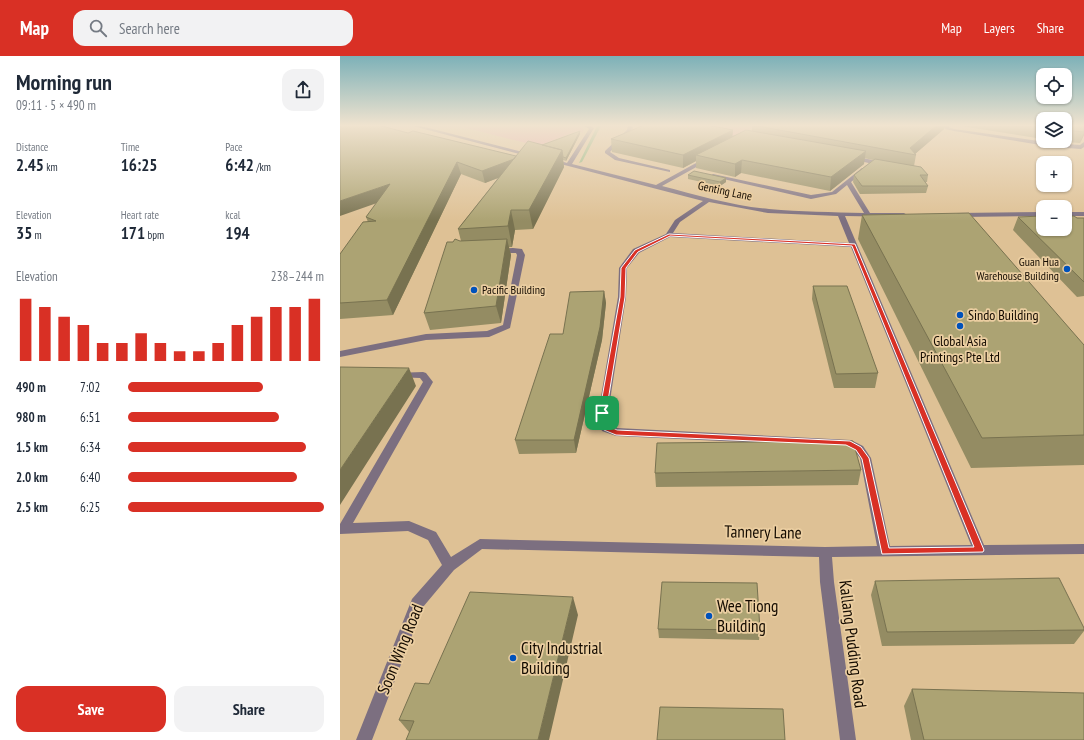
<!DOCTYPE html>
<meta charset="utf-8">
<style>
:root{--surface:#fff;--page:#f2f2f3;--text:#1f2937;--muted:#747a83;--accent:#d93025}
body{margin:0;font-family:"PT Sans Narrow",sans-serif;background:var(--page);color:var(--text);height:100vh;display:flex;flex-direction:column;font-size:15px;white-space:nowrap}
*{box-sizing:border-box;margin:0}
p{font-size:13px;color:var(--muted)}
.icon{flex:none;width:22px;height:22px;fill:none;stroke:currentColor;stroke-width:2;stroke-linecap:round;stroke-linejoin:round}
.map{position:relative;flex:1;overflow:hidden}
.panel{display:flex;flex-direction:column;background:var(--surface);width:340px}
.panel>*{flex:none}
.controls{position:absolute;left:696px;top:12px;display:grid;gap:8px}
.controls a{display:grid;place-items:center;width:36px;height:36px;border-radius:8px;background:var(--surface);box-shadow:0 1px 3px #0004;font-size:20px}
.pin{position:absolute;display:grid;place-items:center;width:34px;height:34px;color:#fff;margin:-17px;border-radius:8px;box-shadow:0 2px 6px #0006}
.round{display:grid;place-items:center;flex:none;width:42px;height:42px;border-radius:12px;background:var(--page)}
.head{display:flex;align-items:center;justify-content:space-between;height:68px;padding:0 16px}
h1{font-size:22px;font-weight:600;line-height:30px}
.figures{display:grid;grid-template-columns:repeat(3,1fr);gap:6px;height:68px;padding:4px 16px}
.figures div{display:grid;align-content:center}
.figures b{font-size:17px;font-weight:600}
.figures small{font-size:11px;font-weight:400}
.figures p{font-size:11px}
.chart{height:112px;padding:8px 16px}
.chart p{display:flex;justify-content:space-between}
.chart svg{width:100%;height:72px;margin-top:4px;stroke:var(--accent);stroke-width:6}
.action{display:flex;gap:8px;margin-top:auto;padding:8px 16px}
.action a{flex:1;height:46px;border-radius:12px;background:var(--accent);color:#fff;font-size:16px;font-weight:600;line-height:46px;text-align:center}
.action a+a{background:var(--page);color:var(--text)}
ul{padding:0 16px;list-style:none;font-size:13px}
li{display:grid;grid-template-columns:64px 48px 1fr;align-items:center;height:30px}
li i{height:10px;border-radius:5px;background:var(--accent)}
header{display:flex;align-items:center;gap:24px;box-sizing:border-box;height:56px;padding:0 20px;background:var(--accent);color:#fff}
header strong{font-size:19px}
nav{display:flex;gap:22px;margin-inline-start:auto;font-size:14px}
.search{width:280px;height:36px;background:var(--page);display:flex;align-items:center;gap:10px;box-sizing:border-box;padding:0 14px;border-radius:12px;color:var(--muted);font-size:15px}
main{display:flex;flex:1;min-height:0}
.map>svg:first-child{display:block}
.green{fill:#e6a3a4}
.lines{fill:none;stroke-linecap:round;stroke-linejoin:round}
.stream{fill:#7ead71;fill-rule:evenodd}
.minor{fill:#7c6f80;fill-rule:evenodd}
.wall{fill:#948c63}
.shaded-wall{fill:#787250}
.building{fill:#aca373;stroke:#787250}
.route{fill:#d93025;stroke:#fff;fill-rule:evenodd}
.poi-dot{fill:#0052bb;stroke:#ebcea1;stroke-width:1.5}
.labels{text-anchor:middle;stroke-width:3.5;stroke-linejoin:round;paint-order:stroke}
.far-street-label{font-size:12px;fill:#140b00;stroke:#ebcea1}
.far-poi-label{font-size:12px;fill:#140b00;stroke:#ebcea1;text-anchor:end}
.poi-label{font-size:14px;fill:#140b00;stroke:#ebcea1;text-anchor:start}
.near-street-label{font-size:17px;fill:#140b00;stroke:#ebcea1}
.near-poi-label{font-size:17px;fill:#140b00;stroke:#ebcea1;text-anchor:start}
</style>
<header>
<strong>Map</strong>
<div class="search"><svg class="icon" aria-label="search" viewBox="0 0 24 24"><circle cx="10" cy="10" r="6"/><path d="M15 15l6 6"/></svg>Search here</div>
<nav><a>Map</a><a>Layers</a><a>Share</a></nav>
</header>
<main>
<section class="panel">
<div class="head"><div><h1>Morning run</h1><p>09:11 · 5 × 490 m</p></div><a class="round"><svg class="icon" aria-label="share" viewBox="0 0 24 24"><path d="M12 15V3M7 8l5-5 5 5M5 13v7h14v-7"/></svg></a></div>
<div class="figures">
<div><p>Distance</p><b>2.45<small> km</small></b></div>
<div><p>Time</p><b>16:25</b></div>
<div><p>Pace</p><b>6:42<small> /km</small></b></div>
</div>
<div class="figures">
<div><p>Elevation</p><b>35<small> m</small></b></div>
<div><p>Heart rate</p><b>171<small> bpm</small></b></div>
<div><p>kcal</p><b>194</b></div>
</div>
<div class="chart"><p><span>Elevation</span>238–244 m</p>
<svg viewBox="0 0 160 44" preserveAspectRatio="none"><path d="M5 44V6M15 44V11M25 44V17M35 44V22M45 44V33M55 44V33M65 44V27M75 44V33M85 44V38M95 44V38M105 44V33M115 44V22M125 44V17M135 44V11M145 44V11M155 44V6"/></svg>
</div>
<ul>
<li><b>490 m</b>7:02<i style="width:69%"></i></li>
<li><b>980 m</b>6:51<i style="width:77%"></i></li>
<li><b>1.5 km</b>6:34<i style="width:91%"></i></li>
<li><b>2.0 km</b>6:40<i style="width:86%"></i></li>
<li><b>2.5 km</b>6:25<i style="width:100%"></i></li>
</ul>
<div class="action"><a>Save</a><a>Share</a></div>
</section>
<div class="map">
<svg width="744" height="684" viewBox="0 0 744 684">
<rect width="100%" height="100%" fill="#dec195"/>
<path class="green" d="M114 69H235L243 71V77L237 75 198 90Z
M324 69H418L393 82Z"/>
<g class="lines">
<path class="stream" d="M256 69 261 70 242 106 239 107 257 70Z"/>
<path class="minor" d="M69 69H77L194 99 191 101Z
M243 69H249L254 72 232 108 316 129 367 101 370 103 369 104 322 130C357 139 393 150 429 153 461 156 492 156 524 157L507 129 496 138 471 143 370 120 373 118 471 139 492 136 522 112H526V114L511 126 530 157H564L567 159 564 161 505 160 644 489 744 488V498L492 501 494 526 516 684H500L480 526 479 501 142 493 114 514 83 551 32 684H16L72 543 102 509 88 484 68 475 0 478V468L83 326 80 322 55 321 53 319 55 317 83 316 86 317 93 326 13 467 69 465 96 476 111 501 140 483 485 491 537 490 520 402 515 396 505 391 276 380 262 375 257 364 278 241 279 212 293 193 326 178 335 164 363 145 209 105 208 104 211 102 227 107 249 73ZM369 146 428 157 498 160 509 187 333 177 340 166ZM330 181 511 191 631 489 550 490 531 402 523 390 511 384 277 372 270 370 267 364 286 241 287 212 299 197Z
M288 69H292L293 72 270 96 279 102 330 114V116L275 104 265 97V95L287 74Z
M605 69H609V71L614 73 713 87 740 89 744 86V91L741 93 713 91 614 75 605 73Z
M512 100 543 106 546 108 543 110 510 103 509 102Z
M703 156V160L618 161 615 159 618 157Z
M725 156H744V160H725Z
M173 192 182 193 185 199 170 272 149 281 86 284 0 301V295L86 278 147 275 163 269 177 199 176 197H158L154 195 158 193Z"/>
</g>
<path class="wall" d="M412 69H605L604 73 575 98 576 99 574 110 588 119 587 126H585L588 130 586 137 520 138 513 126 514 119 533 104 524 102V108L490 135 401 117 395 121 356 112V105L343 112 272 96 271 83 393 74 392 80 412 75Z
M615 69H703V83Z
M725 69H744V79L740 87 713 85H725Z
M68 77 176 100 202 89 240 78 226 105 223 104 224 111 193 173 175 174 172 191H169L171 199 161 267 90 274 84 257 120 185H121L118 173 158 122 145 127 121 118 53 259 0 263V198L28 166 26 161 36 148Z
M348 119 386 122V126L380 130 348 123Z
M522 159 744 289V409L631 412 518 183Z
M678 161 744 162V240L737 241 673 174Z
M473 230 538 317 535 332H494L472 243Z
M264 235 266 247 262 284 236 397 179 398 175 384Z
M521 414 518 429 316 431 315 417Z
M535 525 744 572V575L734 588 542 590 531 539Z
M238 559 69 676 59 664 89 628Z
M318 573 420 574 419 584 319 582Z
M572 633 744 684H571L564 650Z"/>
<path class="shaded-wall" d="M597 69H605L604 73 575 98 570 92Z
M393 74 392 86 356 99V105L343 112V99Z
M240 75V78L226 105V102Z
M744 76V79L740 87Z
M222 94 224 111 193 173 189 154Z
M526 95 524 108 490 135 491 121Z
M179 101 181 113 145 127 142 115Z
M402 104 401 117 395 121V108Z
M117 106 121 118 53 259 47 244Z
M386 122V126L380 130V126Z
M50 128 54 141 0 160V145Z
M171 154 175 174 172 191 168 170Z
M167 183 171 199 161 267 156 250Z
M264 235 266 247 262 284 236 397 234 384Z
M69 312 76 330 0 449V414Z
M233 541 238 559 209 684H198Z"/>
<path class="building" d="M0 69H38L68 77 73 75 176 100 174 103 142 115 117 106 47 244 0 247V198L23 166 36 165 26 161 50 128 0 145Z
M304 69H367L393 74 343 99 271 83Z
M412 69H597L570 92 576 99Z
M689 69H703V71Z
M725 69H744V76L725 74Z
M406 74 526 95 491 121 402 104 395 108 356 99Z
M240 75 226 102 223 101 222 94 202 89Z
M188 85 222 94 189 154H171L168 170 118 173Z
M535 103 581 111 588 119H580L588 130H522L514 119Z
M354 115 386 122 380 126 348 119Z
M629 157 744 289V379L642 382 522 159Z
M703 160V173H725V160H734L737 162H744V226L678 161Z
M115 183 120 185 167 183 156 250 84 257 107 186H113Z
M473 230H507L538 317 496 318Z
M264 235 260 271 234 384H175L210 278H223L230 236Z
M0 311 69 312 0 414Z
M513 385 521 414 315 417 317 387Z
M719 522 744 572V574L547 576 535 525Z
M322 526 417 527 420 574 318 573Z
M130 536 233 541 198 684H66L74 665 59 664 75 627 89 628Z
M572 633 744 637V684H584Z
M320 651 443 653 445 684H317Z"/>
<linearGradient id="sky" x2="0" y2="1"><stop stop-color="#7db1b8"/><stop offset="0.42" stop-color="#f0e3cf"/><stop offset="1" stop-color="#f0e3cf" stop-opacity="0"/></linearGradient>
<rect width="744" height="165" fill="url(#sky)"/>
<path class="route" d="M329 178 515 188 644 494 643 496 542 498 522 403 516 394 506 389 276 379 264 374 258 364 280 241 281 212 295 194ZM330 180 512 190 634 491 549 492 529 402 521 391 510 385 277 374C268 370 265 367 266 357L285 241 286 212 298 196Z"/>
<g class="poi-dot">
<circle cx="727" cy="213" r="4"/>
<circle cx="134" cy="234" r="4"/>
<circle cx="620" cy="259" r="4"/>
<circle cx="620" cy="270" r="4"/>
<circle cx="369" cy="560" r="4"/>
<circle cx="173" cy="602" r="4"/>
</g>
<g class="labels">
<g class="far-street-label">
<text transform="translate(385 135) rotate(12)" y="4">Genting Lane</text>
</g>
<g class="far-poi-label">
<text x="719" y="210">Guan Hua<tspan x="719" dy="14">Warehouse Building</tspan></text>
<text x="142" y="238" text-anchor="start">Pacific Building</text>
</g>
<g class="poi-label">
<text x="628" y="264">Sindo Building</text>
<text x="620" y="290" text-anchor="middle">Global Asia<tspan x="620" dy="16">Printings Pte Ltd</tspan></text>
</g>
<g class="near-street-label">
<text transform="translate(423 476) rotate(1)" y="6">Tannery Lane</text>
<text transform="translate(513 588) rotate(83)" y="6">Kallang Pudding Road</text>
<text transform="translate(60 593) rotate(-68)" y="6">Soon Wing Road</text>
</g>
<g class="near-poi-label">
<text x="377" y="556">Wee Tiong<tspan x="377" dy="20">Building</tspan></text>
<text x="181" y="598">City Industrial<tspan x="181" dy="20">Building</tspan></text>
</g>
</g>
</svg>
<div class="controls">
<a><svg class="icon" aria-label="locate" viewBox="0 0 24 24"><circle cx="12" cy="12" r="6"/><path d="M12 2v4M12 18v4M2 12h4M18 12h4"/></svg></a>
<a><svg class="icon" aria-label="layers" viewBox="0 0 24 24"><path d="M12 4l9 5-9 5-9-5zM3 14l9 5 9-5"/></svg></a>
<a>+</a>
<a>−</a>
</div>
<div class="pin" style="left:262px;top:357px;background:#1e9e55"><svg class="icon" aria-label="arrive" viewBox="0 0 24 24"><path d="M6 21V4h12l-3 4 3 4H6"/></svg></div>
</div>
</main>
